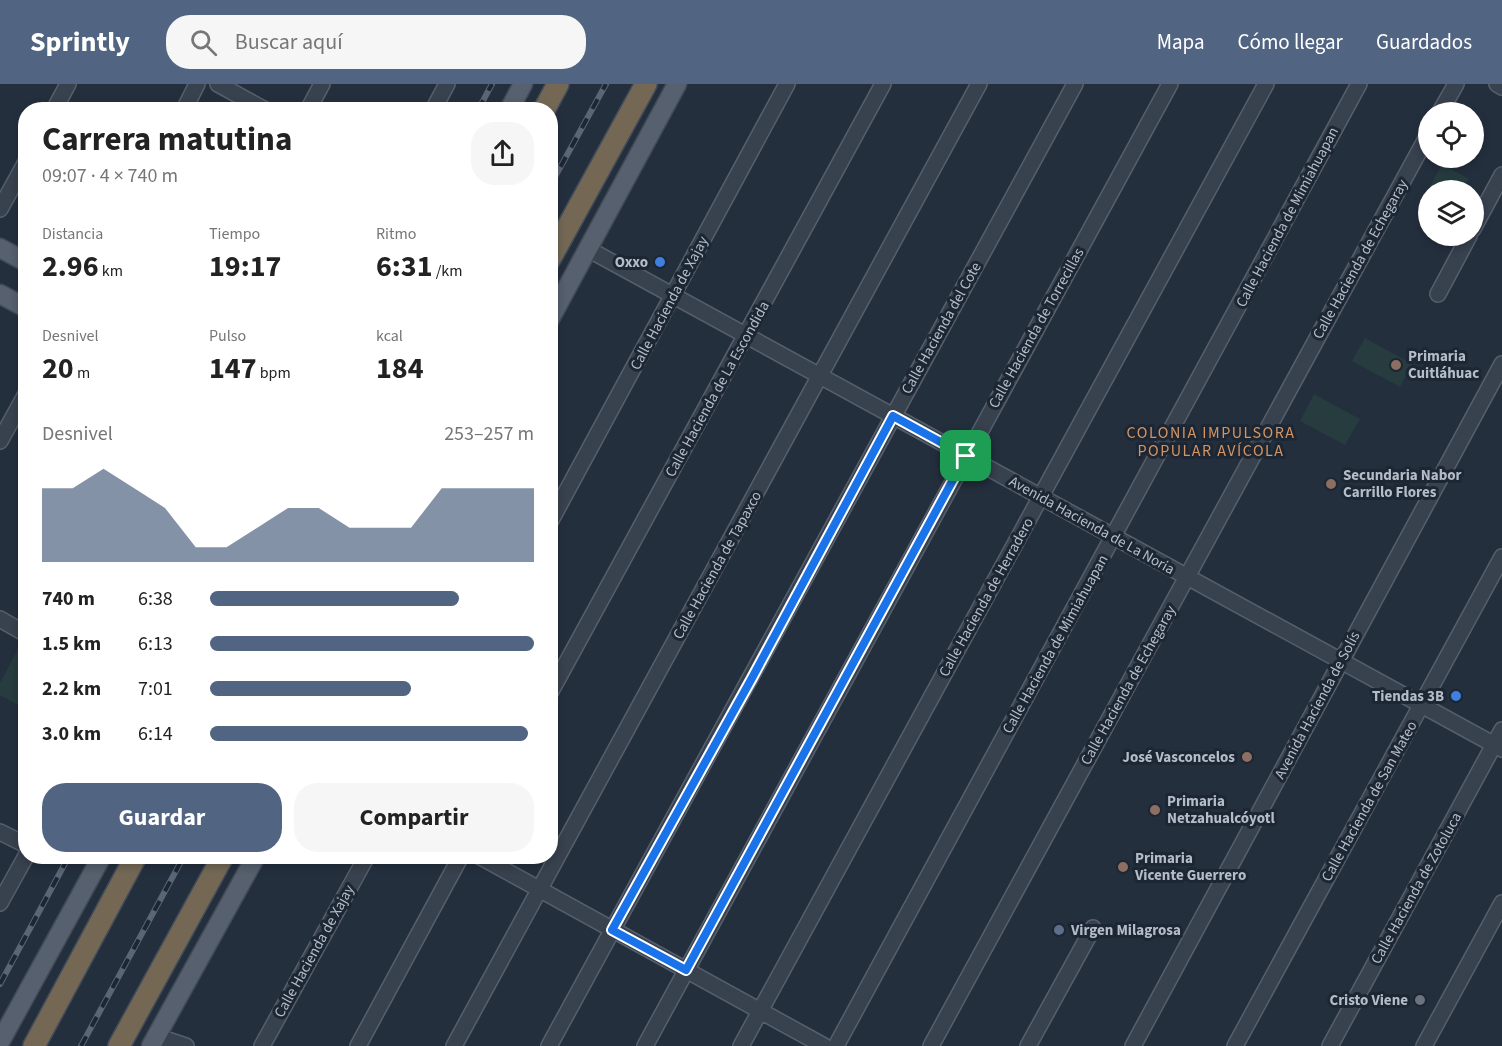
<!DOCTYPE html>
<html lang="es">
<meta charset="utf-8">
<style>
:root{--surface:#fff;--page:#f6f6f6;--text:#222;--muted:#767676;--accent:#516482}
body{margin:0;font-family:"Source Sans 3",sans-serif;background:var(--page);color:var(--text);height:100vh;display:flex;flex-direction:column;font-size:22px;white-space:nowrap}
*{box-sizing:border-box;margin:0}
p{font-size:20px;color:var(--muted)}
.icon{flex:none;width:33px;height:33px;fill:none;stroke:currentColor;stroke-width:2;stroke-linecap:round;stroke-linejoin:round}
.map{position:relative;flex:1;overflow:hidden}
.panel{position:absolute;left:18px;top:18px;width:540px;height:762px;display:flex;flex-direction:column;background:var(--surface);border-radius:24px;box-shadow:0 3px 9px #0003}
.panel>*{flex:none}
.tools{position:absolute;left:1418px;top:18px;display:grid;gap:12px}
.tools a{display:grid;place-items:center;width:66px;height:66px;border-radius:50%;background:var(--surface);box-shadow:0 3px 9px #0003;font-size:30px}
.pin{position:absolute;display:grid;place-items:center;width:51px;height:51px;color:#fff;margin:-26px;border-radius:12px;box-shadow:0 3px 9px #0006}
.round{display:grid;place-items:center;flex:none;width:63px;height:63px;border-radius:24px;background:var(--page)}
.headline{display:flex;align-items:center;justify-content:space-between;height:102px;padding:0 24px}
h1{font-size:33px;font-weight:700;line-height:45px}
.figures{display:grid;grid-template-columns:repeat(3,1fr);gap:9px;height:102px;padding:6px 24px}
.figures div{display:grid;align-content:center}
.figures b{font-size:30px;font-weight:700}
.figures small{font-size:16px;font-weight:400}
.figures p{font-size:16px}
.chart{height:168px;padding:12px 24px}
.chart p{display:flex;justify-content:space-between}
.chart svg{width:100%;height:108px;margin-top:6px;fill:var(--accent);opacity:.7}
.primary-button{display:flex;gap:12px;margin-top:auto;padding:12px 24px}
.primary-button a{flex:1;height:69px;border-radius:24px;background:var(--accent);color:#fff;font-size:24px;font-weight:700;line-height:69px;text-align:center}
.primary-button a+a{background:var(--page);color:var(--text)}
ul{padding:0 24px;list-style:none;font-size:20px}
li{display:grid;grid-template-columns:96px 72px 1fr;align-items:center;height:45px}
li i{height:15px;border-radius:8px;background:var(--accent)}
header{display:flex;align-items:center;gap:36px;box-sizing:border-box;height:84px;padding:0 30px;background:var(--accent);color:#fff}
header strong{font-size:28px}
nav{display:flex;gap:33px;margin-inline-start:auto;font-size:21px}
.search{width:420px;height:54px;background:var(--page);display:flex;align-items:center;gap:15px;box-sizing:border-box;padding:0 21px;border-radius:24px;color:var(--muted);font-size:22px}
.map>svg:first-child{display:block}
.green{fill:#263c3f}
.lines{fill:none;stroke-linecap:round;stroke-linejoin:round}
.minor-casing{stroke:#565f6c;stroke-width:18}
.major-casing{stroke:#414a57;stroke-width:21}
.highway-casing{stroke:#434c59;stroke-width:24}
.minor{stroke:#38414e;stroke-width:15}
.major{stroke:#56606e;stroke-width:18}
.highway{stroke:#746855;stroke-width:21}
.rail-casing{stroke:#5a6575;stroke-width:6}
.rail{stroke:#1d2633;stroke-width:4;stroke-dasharray:11;stroke-linecap:butt}
.route-casing{stroke:#fff;stroke-width:12}
.route{stroke:#1a73e8;stroke-width:8}
.shop-dot{fill:#3f7fe0;stroke:#1d2633;stroke-width:2}
.education-dot{fill:#8d6e63;stroke:#1d2633;stroke-width:2}
.service-dot{fill:#5c6f8a;stroke:#1d2633;stroke-width:2}
.worship-dot{fill:#6b7280;stroke:#1d2633;stroke-width:2}
.labels{text-anchor:middle;stroke-width:6;stroke-linejoin:round;paint-order:stroke}
.street-label{font-size:15px;fill:#b4bcc9;stroke:#1d2633}
.poi-label{font-size:15px;font-weight:bold;fill:#b4bcc9;stroke:#1d2633;text-anchor:start}
.neighbourhood-label{font-size:16px;letter-spacing:1.5px;fill:#d59563;stroke:#1d2633}
</style>
<header>
<strong>Sprintly</strong>
<div class="search"><svg class="icon" aria-label="search" viewBox="0 0 24 24"><circle cx="10" cy="10" r="6"/><path d="M15 15l6 6"/></svg>Buscar aquí</div>
<nav><a>Mapa</a><a>Cómo llegar</a><a>Guardados</a></nav>
</header>
<div class="map">
<svg width="1502" height="962" viewBox="0 0 1502 962">
<rect width="100%" height="100%" fill="#242f3e"/>
<path class="green" d="M1442 80 1469 95 1463 106H1428V123L1421 119Z
M1365 254 1412 280 1400 303 1352 277Z
M1314 310 1360 335 1345 361 1300 337Z
M18 565 26 570 25 607 18 621 0 611V599Z"/>
<g class="lines">
<defs>
<path id="minor" d="M218 0 265 26
M1497 0 1502 3
M54 26 68 0
M184 26 197 0
M308 26 322 0
M433 26 447 0
M1440 28 1456 0
M0 125 26 78
M1473 145 1502 91
M588 165 1502 665
M1438 210 1469 152
M0 357 26 310
M550 438 787 0
M0 535 26 550
M550 609 883 0
M0 748 26 761
M479 772 824 962
M0 819 26 772
M156 952 186 962
M262 962 367 772
M358 962 461 772
M454 962 979 0
M549 962 1075 0
M645 962 1170 0
M741 962 1266 0
M836 962 1359 0
M931 962 1428 51
M1028 962 1093 844
M1133 962 1502 280
M1235 962 1502 473
M1330 962 1502 646
M1424 962 1502 819"/>
<path id="major" d="M509 26 523 0
M0 164 26 178
M0 210 26 224
M550 235 677 0
M0 958 102 772
M151 962 256 772"/>
<path id="highway" d="M544 26 558 0
M550 175 646 0
M34 962 136 772
M119 962 223 772"/>
</defs>
<use href="#minor" class="minor-casing"/>
<use href="#major" class="major-casing"/>
<use href="#highway" class="highway-casing"/>
<use href="#minor" class="minor"/>
<use href="#major" class="major"/>
<use href="#highway" class="highway"/>
<defs>
<path id="rail" d="M478 26 492 0
M550 102 606 0
M0 900 69 772
M81 962 184 772"/>
</defs>
<use href="#rail" class="rail-casing"/>
<use href="#rail" class="rail"/>
</g>
<g class="lines">
<defs>
<path id="route" d="M893 332 966 372 686 886 612 846 752 594Z"/>
</defs>
<use href="#route" class="route-casing"/>
<use href="#route" class="route"/>
</g>
<g class="shop-dot">
<circle cx="660" cy="178" r="6"/>
<circle cx="1456" cy="612" r="6"/>
</g>
<g class="education-dot">
<circle cx="1396" cy="281" r="6"/>
<circle cx="1331" cy="400" r="6"/>
<circle cx="1247" cy="673" r="6"/>
<circle cx="1155" cy="726" r="6"/>
<circle cx="1123" cy="783" r="6"/>
</g>
<circle class="service-dot" cx="1059" cy="846" r="6"/>
<circle class="worship-dot" cx="1420" cy="916" r="6"/>
<g class="labels">
<g class="street-label">
<text transform="translate(1287 133) rotate(-62)" y="5">Calle Hacienda de Mimiahuapan</text>
<text transform="translate(1360 175) rotate(-61)" y="5">Calle Hacienda de Echegaray</text>
<text transform="translate(669 219) rotate(-62)" y="5">Calle Hacienda de Xajay</text>
<text transform="translate(941 244) rotate(-61)" y="5">Calle Hacienda del Cote</text>
<text transform="translate(1036 244) rotate(-61)" y="5">Calle Hacienda de Torrecillas</text>
<text transform="translate(717 305) rotate(-61)" y="5">Calle Hacienda de La Escondida</text>
<text transform="translate(1092 441) rotate(29)" y="5">Avenida Hacienda de La Noria</text>
<text transform="translate(717 481) rotate(-61)" y="5">Calle Hacienda de Tapaxco</text>
<text transform="translate(986 513) rotate(-61)" y="5">Calle Hacienda de Herradero</text>
<text transform="translate(1055 560) rotate(-61)" y="5">Calle Hacienda de Mimiahuapan</text>
<text transform="translate(1128 601) rotate(-61)" y="5">Calle Hacienda de Echegaray</text>
<text transform="translate(1317 621) rotate(-62)" y="5">Avenida Hacienda de Solís</text>
<text transform="translate(1369 717) rotate(-61)" y="5">Calle Hacienda de San Mateo</text>
<text transform="translate(1416 804) rotate(-61)" y="5">Calle Hacienda de Zotoluca</text>
<text transform="translate(314 867) rotate(-61)" y="5">Calle Hacienda de Xajay</text>
</g>
<g class="poi-label">
<text x="648" y="183" text-anchor="end">Oxxo</text>
<text x="1408" y="277">Primaria<tspan x="1408" dy="17">Cuitláhuac</tspan></text>
<text x="1343" y="396">Secundaria Nabor<tspan x="1343" dy="17">Carrillo Flores</tspan></text>
<text x="1444" y="617" text-anchor="end">Tiendas 3B</text>
<text x="1235" y="678" text-anchor="end">José Vasconcelos</text>
<text x="1167" y="722">Primaria<tspan x="1167" dy="17">Netzahualcóyotl</tspan></text>
<text x="1135" y="779">Primaria<tspan x="1135" dy="17">Vicente Guerrero</tspan></text>
<text x="1071" y="851">Virgen Milagrosa</text>
<text x="1408" y="921" text-anchor="end">Cristo Viene</text>
</g>
<g class="neighbourhood-label">
<text x="1211" y="354">COLONIA IMPULSORA<tspan x="1211" dy="18">POPULAR AVÍCOLA</tspan></text>
</g>
</g>
</svg>
<div class="tools">
<a><svg class="icon" aria-label="locate" viewBox="0 0 24 24"><circle cx="12" cy="12" r="6"/><path d="M12 2v4M12 18v4M2 12h4M18 12h4"/></svg></a>
<a><svg class="icon" aria-label="layers" viewBox="0 0 24 24"><path d="M12 4l9 5-9 5-9-5zM3 14l9 5 9-5"/></svg></a>
</div>
<div class="pin" style="left:966px;top:372px;background:#1e9e55"><svg class="icon" aria-label="arrive" viewBox="0 0 24 24"><path d="M6 21V4h12l-3 4 3 4H6"/></svg></div>
<section class="panel">
<div class="headline"><div><h1>Carrera matutina</h1><p>09:07 · 4 × 740 m</p></div><a class="round"><svg class="icon" aria-label="share" viewBox="0 0 24 24"><path d="M12 15V3M7 8l5-5 5 5M5 13v7h14v-7"/></svg></a></div>
<div class="figures">
<div><p>Distancia</p><b>2.96<small> km</small></b></div>
<div><p>Tiempo</p><b>19:17</b></div>
<div><p>Ritmo</p><b>6:31<small> /km</small></b></div>
</div>
<div class="figures">
<div><p>Desnivel</p><b>20<small> m</small></b></div>
<div><p>Pulso</p><b>147<small> bpm</small></b></div>
<div><p>kcal</p><b>184</b></div>
</div>
<div class="chart"><p><span>Desnivel</span>253–257 m</p>
<svg viewBox="0 0 160 44" preserveAspectRatio="none"><path d="M0 44V14L10 14L20 6L30 14L40 22L50 38L60 38L70 30L80 22L90 22L100 30L110 30L120 30L130 14L140 14L150 14L160 14V44z"/></svg>
</div>
<ul>
<li><b>740 m</b>6:38<i style="width:77%"></i></li>
<li><b>1.5 km</b>6:13<i style="width:100%"></i></li>
<li><b>2.2 km</b>7:01<i style="width:62%"></i></li>
<li><b>3.0 km</b>6:14<i style="width:98%"></i></li>
</ul>
<div class="primary-button"><a>Guardar</a><a>Compartir</a></div>
</section>
</div>
